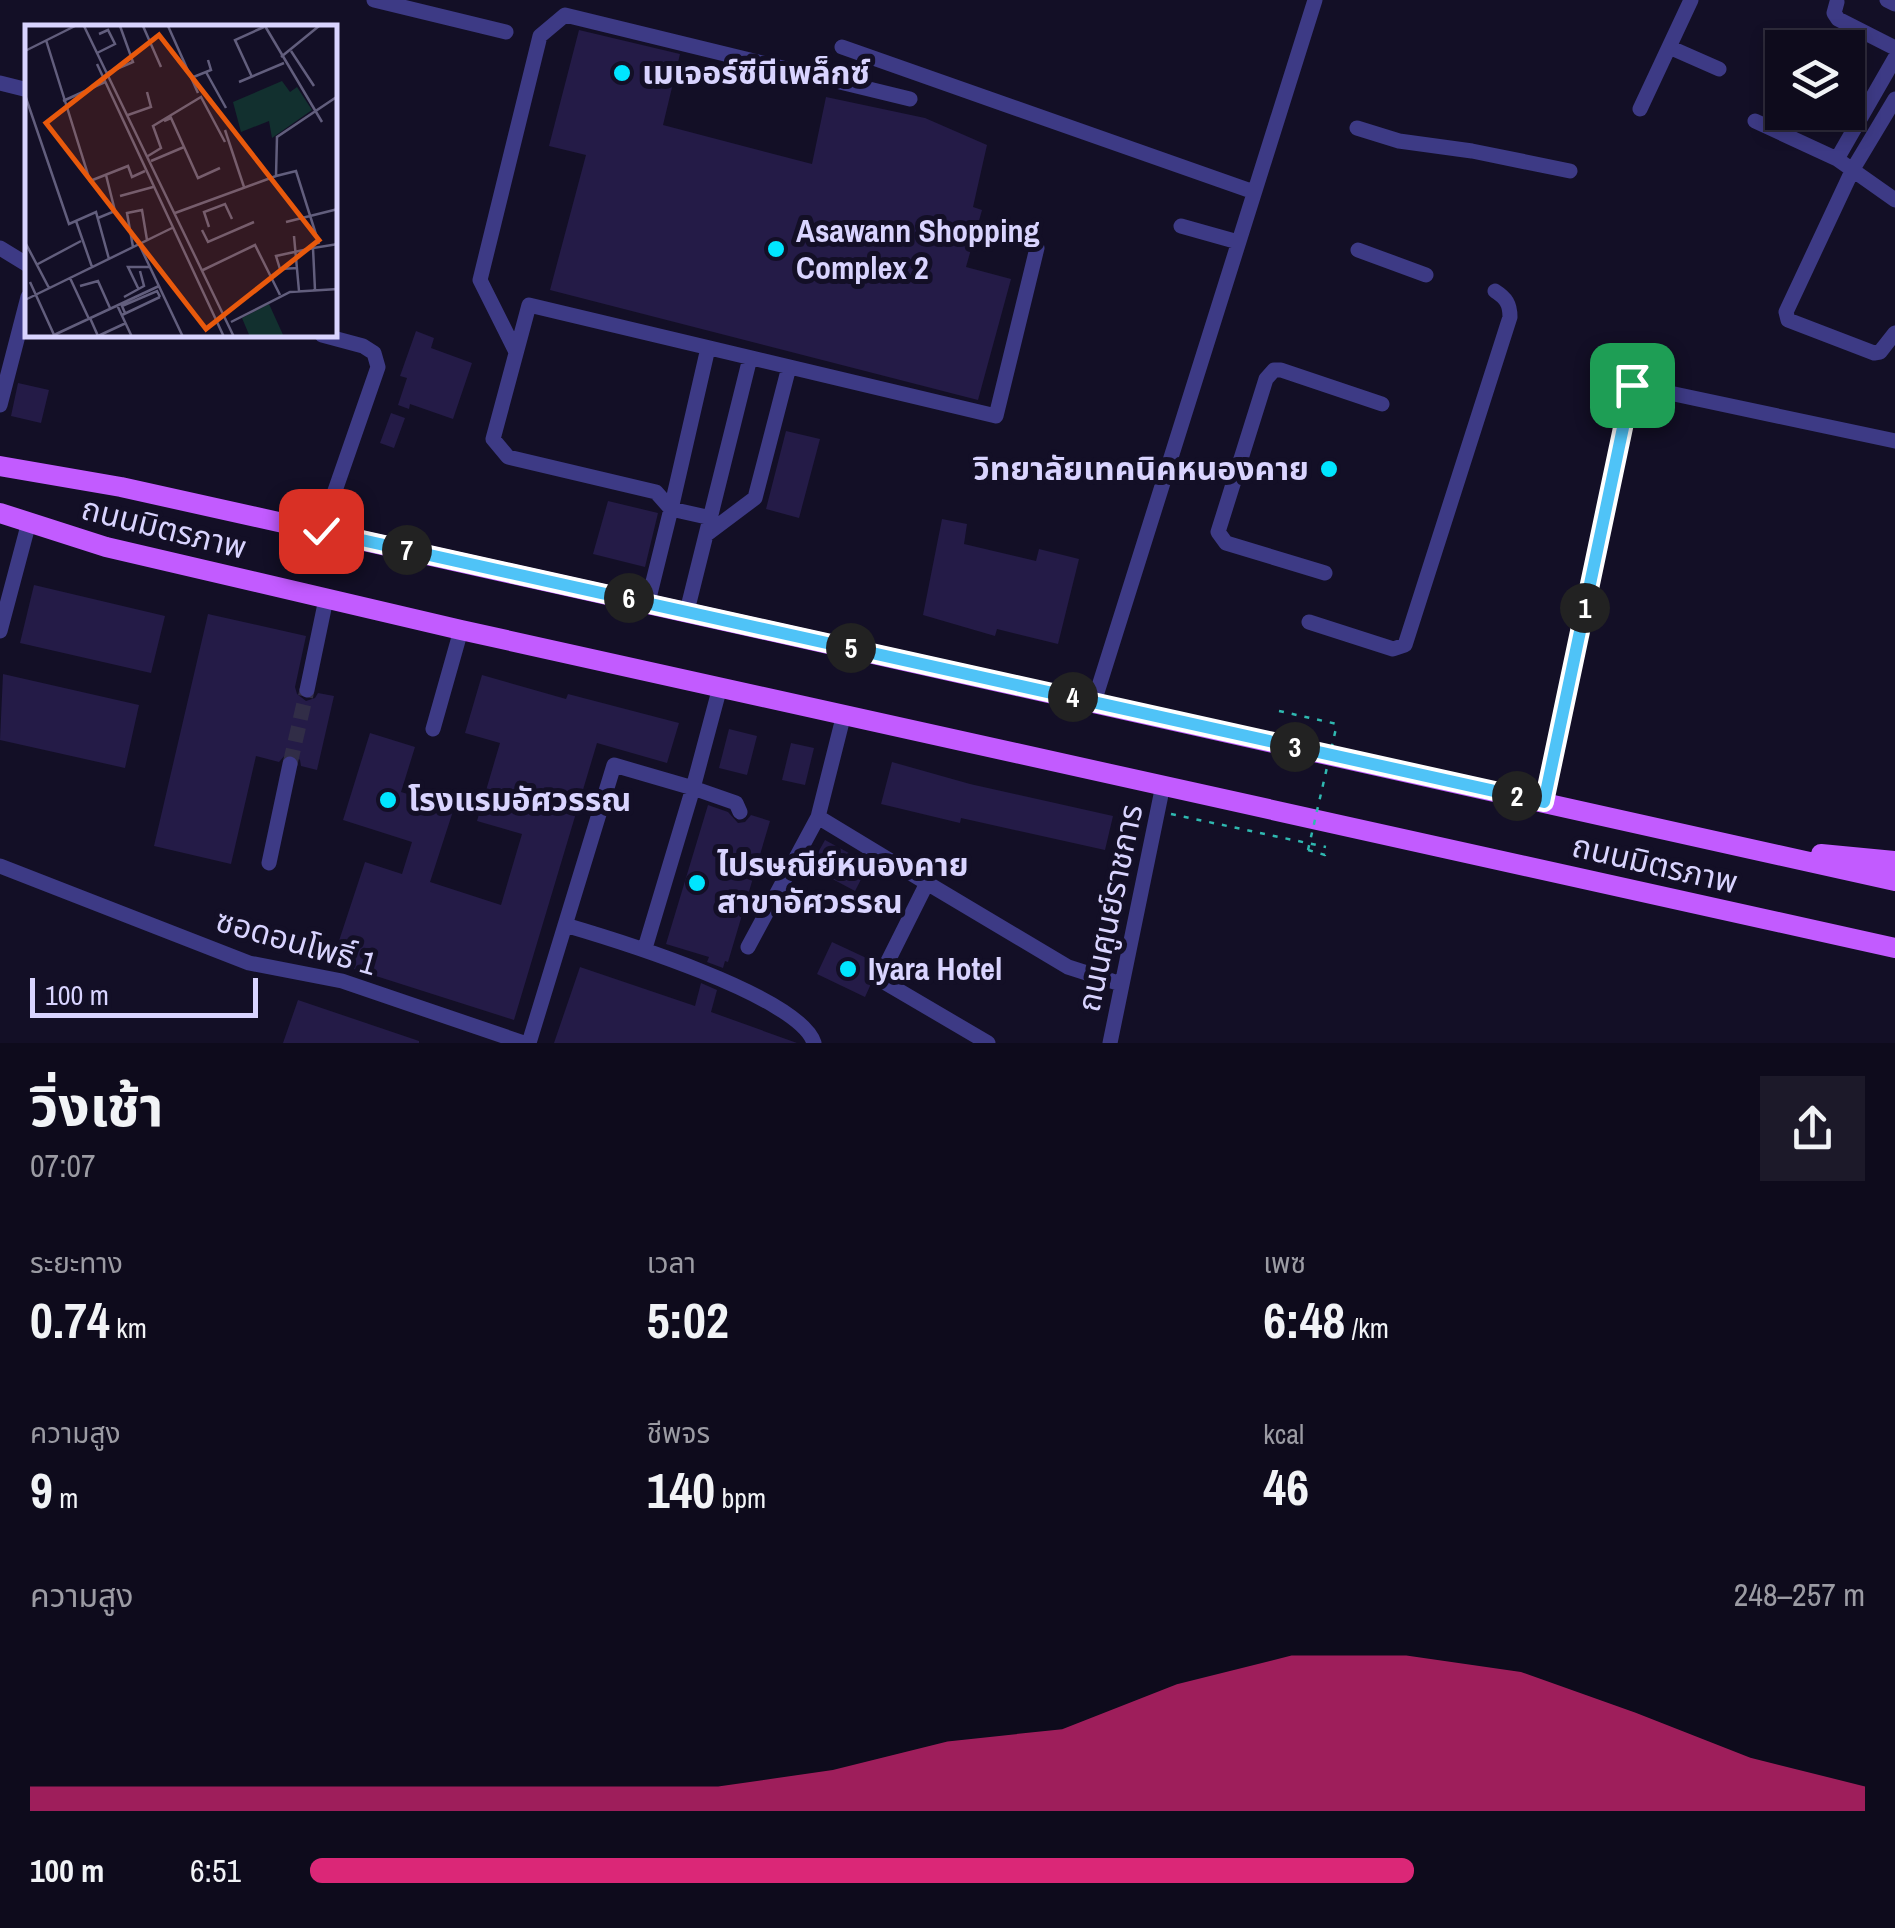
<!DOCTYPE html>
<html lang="th">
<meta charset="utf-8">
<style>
:root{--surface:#0e0b1c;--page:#1c1929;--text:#f1f3f6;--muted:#9b9ba3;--line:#2e2b3b;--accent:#db2777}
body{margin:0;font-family:"Archivo Narrow","Noto Sans Thai",sans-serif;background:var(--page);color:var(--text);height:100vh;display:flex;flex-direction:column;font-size:38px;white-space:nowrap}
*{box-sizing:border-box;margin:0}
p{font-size:32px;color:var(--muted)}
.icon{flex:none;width:55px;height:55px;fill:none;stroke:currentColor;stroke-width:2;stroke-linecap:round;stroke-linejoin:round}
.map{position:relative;height:1043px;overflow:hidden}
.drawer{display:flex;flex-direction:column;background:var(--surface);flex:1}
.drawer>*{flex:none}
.controls{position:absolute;left:1765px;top:30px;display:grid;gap:20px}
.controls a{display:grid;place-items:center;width:100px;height:100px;border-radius:0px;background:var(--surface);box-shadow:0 5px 15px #0003,0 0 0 2px var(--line);font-size:50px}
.scale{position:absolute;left:30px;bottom:25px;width:228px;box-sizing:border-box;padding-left:10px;border:5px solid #d9d4ff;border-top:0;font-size:28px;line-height:35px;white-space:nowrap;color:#d9d4ff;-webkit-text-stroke:8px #130f26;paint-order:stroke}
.pin{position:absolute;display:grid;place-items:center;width:85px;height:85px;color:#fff;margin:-42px;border-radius:20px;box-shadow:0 5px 15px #0006}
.km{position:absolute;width:50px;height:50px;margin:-25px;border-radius:50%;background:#222;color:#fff;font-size:28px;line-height:50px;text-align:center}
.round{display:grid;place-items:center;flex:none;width:105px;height:105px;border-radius:0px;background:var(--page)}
.overview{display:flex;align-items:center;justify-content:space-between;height:170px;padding:0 30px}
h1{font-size:55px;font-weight:700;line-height:75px}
.metrics{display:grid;grid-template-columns:repeat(3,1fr);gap:15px;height:170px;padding:10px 30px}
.metrics div{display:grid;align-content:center}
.metrics b{font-size:50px;font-weight:700}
.metrics small{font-size:28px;font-weight:400}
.metrics p{font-size:28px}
.chart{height:280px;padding:20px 30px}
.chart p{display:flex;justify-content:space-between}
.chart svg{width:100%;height:180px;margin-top:10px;fill:var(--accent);opacity:.7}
ul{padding:0 30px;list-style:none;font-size:32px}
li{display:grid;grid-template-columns:160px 120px 1fr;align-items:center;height:75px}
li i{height:25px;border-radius:12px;background:var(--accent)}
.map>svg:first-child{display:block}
.building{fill:#241b47}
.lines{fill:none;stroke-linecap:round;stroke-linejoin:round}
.minor-tunnel{stroke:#312d47;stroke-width:15;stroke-dasharray:15 8;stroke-linecap:butt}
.path{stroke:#2fb8b0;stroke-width:2.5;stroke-dasharray:5 8;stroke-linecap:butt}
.minor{stroke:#3d3a85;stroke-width:15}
.major{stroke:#c25bff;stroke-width:20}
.path-bridge{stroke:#2fb8b0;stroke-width:2.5;stroke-dasharray:5 8;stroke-linecap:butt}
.route-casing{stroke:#fff;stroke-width:20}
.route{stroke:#4fc3f7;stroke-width:12}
.poi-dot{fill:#00e5ff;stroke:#130f26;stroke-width:4}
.labels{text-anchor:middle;stroke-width:10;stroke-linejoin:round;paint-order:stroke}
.poi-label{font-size:32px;font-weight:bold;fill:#d9d4ff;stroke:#130f26;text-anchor:start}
.street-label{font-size:32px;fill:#d9d4ff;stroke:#130f26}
.inset-road{fill:none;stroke:#625e7d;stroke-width:2.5}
.view{fill:#e8590c;fill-opacity:0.15;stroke:#e8590c;stroke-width:5}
.inset-edge{fill:none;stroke:#d9d4ff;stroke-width:5}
</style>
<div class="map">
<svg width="1895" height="1043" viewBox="0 0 1895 1043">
<rect width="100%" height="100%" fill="#130f26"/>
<path class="building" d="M579 30 680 54 663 125 812 164 826 97 925 118 987 145 973 207 982 210 966 267 1011 279 978 400 550 290 586 155 549 146Z
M416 331 434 338 431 348 472 363 453 419 410 404 409 409 398 405 407 378 400 376Z
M18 383 49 390 41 423 11 416Z
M391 413 405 418 394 448 380 443Z
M786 431 820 439 799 518 766 509Z
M608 501 658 513 645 567 593 554Z
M942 519 967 524 964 544 1036 561 1039 549 1079 559 1058 644 997 629 995 636 923 615Z
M34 585 165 616 151 673 20 643Z
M208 614 306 636 295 687 297 694 306 701 315 698 318 693 334 696 317 770 301 766 300 760 293 753 286 754 279 762 256 756 231 864 154 846Z
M3 674 139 705 125 768 0 740Z
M482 675 566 699 568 694 679 723 667 763 597 743 514 1020 332 962 365 862 402 874 412 842 343 820 370 733 415 747 401 792 454 808 430 882 501 905 522 834 477 821 500 743 465 733Z
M729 729 757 736 747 775 719 768Z
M791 743 814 748 805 785 782 780Z
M892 762 970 784 1113 816 1105 850 961 818 960 823 881 804Z
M708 805 728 812 738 823 745 822 751 815 770 821 728 962 725 961 723 968 707 962 709 957 666 944Z
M825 840 869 864 855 891 810 867Z
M832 942 875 962 869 975 870 986 865 997 817 974Z
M580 967 695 1006 701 983 717 990 711 1012 797 1043H554Z
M298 1000 419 1041V1043H283Z"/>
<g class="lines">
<path class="minor-tunnel" d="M290 764 307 690"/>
<path class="path" d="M1279 711 1337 724
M1171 814 1326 847
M1308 850 1325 855 1326 849"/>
<path class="minor" d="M374 0 506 32
M1887 0 1895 4
M1837 2 1834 13 1838 19 1895 48
M842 47 1254 192
M1669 47 1719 69
M0 83 28 90
M1895 99 1853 169 1786 312 1788 320 1874 353 1880 352 1895 333
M1640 109 1691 0
M1755 121 1837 159 1895 200
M1357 128 1399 141 1472 151 1570 171
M1837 159 1895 58
M1181 226 1238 242
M0 248 28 265
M1358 250 1426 275
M708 348 671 509 711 518
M516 352 480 280 540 36 565 15 910 99
M0 405 28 297
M321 531 378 367 374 353 363 346 322 335
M707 534 755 498 789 367
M1325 573 1226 543 1218 532 1266 379 1274 370H1281L1382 404
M648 602 671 509 656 492 508 457 493 439 529 305 996 416 1037 248
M687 611 750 358
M1309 622 1393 649 1405 645 1510 317C1510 304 1506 298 1495 291
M0 631 29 522
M307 690 326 599
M1094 702 1315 0
M433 729 461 630
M1544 802 1632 385 1895 441
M818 817 927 883
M269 863 290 764
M0 866 249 963 342 981 524 1043
M565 925C613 939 800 996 814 1043
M748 947 818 817 844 714
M645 948 693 788 736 803 740 812
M529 1043 614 765 693 788 720 687
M988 1043 879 979 927 883 1068 967 1121 984
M1110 1043 1163 785"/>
<path class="major" d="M0 466 121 487 1895 881
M0 513 106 547 461 630 1895 948
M1821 854 1895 861"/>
<path class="path-bridge" d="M1308 850 1337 724"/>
</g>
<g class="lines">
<defs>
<path id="route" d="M321 531 1544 802 1632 385"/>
</defs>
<use href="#route" class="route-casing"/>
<use href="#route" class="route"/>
</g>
<g class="poi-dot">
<circle cx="622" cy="73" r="10"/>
<circle cx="776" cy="249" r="10"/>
<circle cx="1329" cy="469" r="10"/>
<circle cx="388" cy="800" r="10"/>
<circle cx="697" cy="883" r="10"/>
<circle cx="848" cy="969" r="10"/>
</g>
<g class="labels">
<g class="poi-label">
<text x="642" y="84">เมเจอร์ซีนีเพล็กซ์</text>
<text x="796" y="242">Asawann Shopping<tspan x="796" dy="37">Complex 2</tspan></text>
<text x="1309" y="480" text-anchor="end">วิทยาลัยเทคนิคหนองคาย</text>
<text x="408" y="811">โรงแรมอัศวรรณ</text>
<text x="717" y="876">ไปรษณีย์หนองคาย<tspan x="717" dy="37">สาขาอัศวรรณ</tspan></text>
<text x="868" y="980">Iyara Hotel</text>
</g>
<g class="street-label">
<text transform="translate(164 528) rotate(14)" y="11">ถนนมิตรภาพ</text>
<text transform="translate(1655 864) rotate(13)" y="11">ถนนมิตรภาพ</text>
<text transform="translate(1110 908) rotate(-78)" y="11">ถนนศูนย์ราชการ</text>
<text transform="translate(296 942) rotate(16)" y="11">ซอดอนโพธิ์ 1</text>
</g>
</g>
<g transform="translate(25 25)">
<rect width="312" height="312" fill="#130f26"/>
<path d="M257 56 265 67 272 62 287 85 247 113 244 96 216 107 208 77ZM244 279 259 312H225L217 293Z" fill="#12302f"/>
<path class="inset-road" d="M59 1 209 312M118 1 136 42M143 1 173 68M240 1 297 97M21 15 65 156 103 141 107 152 120 146M0 26 50 1M266 26 289 61M72 28 90 19 83 5 74 9M256 32 294 1M72 39 199 312M181 47 201 83M82 48 108 37 95 1M227 52 210 15 239 2M166 53 186 45 183 35M214 57 259 38M0 70 44 199 71 187 84 234M38 76 80 57M103 90 126 82 122 67M139 96 146 93 173 153 195 143M200 105 219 162M123 131 136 123 128 101 176 72 200 117M126 136 159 122M251 151 271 146 294 219M95 171 128 162M150 188 251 151 252 112 313 71M73 193 90 186 81 150M51 196 67 242M261 197 313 184M184 202 179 187 200 179 207 194M177 205 183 217 229 197M269 211 274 266M0 217 24 263M114 219 158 312M108 222 102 188 117 185 122 215M11 240 56 216M273 243 255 244 251 231 288 223M178 245 230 220 255 270M45 253 64 294M5 257 30 312M55 261 73 256 85 283M114 265 103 242H125M290 265 288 223 313 219M99 272 119 261 115 246M0 275 147 203M92 280 107 312M100 288 97 281 132 266 135 272M97 290 135 272M65 293 73 311 101 298M206 297 265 267 313 264M29 310 134 261"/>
<path class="view" d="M134 10 294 215 181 304 21 98Z"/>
<rect width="312" height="312" class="inset-edge"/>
</g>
</svg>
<div class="controls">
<a><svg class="icon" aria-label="layers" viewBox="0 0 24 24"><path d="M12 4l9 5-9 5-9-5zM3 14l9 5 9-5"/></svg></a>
</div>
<div class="scale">100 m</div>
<div class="pin" style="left:1632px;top:385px;background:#1e9e55"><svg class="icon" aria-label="arrive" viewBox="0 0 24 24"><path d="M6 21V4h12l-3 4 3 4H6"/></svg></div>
<div class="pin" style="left:321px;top:531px;background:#d93025"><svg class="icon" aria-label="check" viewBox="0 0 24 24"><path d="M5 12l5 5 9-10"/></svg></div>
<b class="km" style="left:1585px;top:608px">1</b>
<b class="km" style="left:1517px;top:796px">2</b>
<b class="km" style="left:1295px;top:747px">3</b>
<b class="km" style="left:1073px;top:697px">4</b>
<b class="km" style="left:851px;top:648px">5</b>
<b class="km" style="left:629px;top:598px">6</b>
<b class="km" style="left:407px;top:550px">7</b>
</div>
<section class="drawer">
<div class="overview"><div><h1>วิ่งเช้า</h1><p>07:07</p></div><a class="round"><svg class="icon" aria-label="share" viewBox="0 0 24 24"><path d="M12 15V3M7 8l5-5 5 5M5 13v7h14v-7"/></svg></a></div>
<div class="metrics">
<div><p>ระยะทาง</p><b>0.74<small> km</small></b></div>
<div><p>เวลา</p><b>5:02</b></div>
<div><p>เพซ</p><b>6:48<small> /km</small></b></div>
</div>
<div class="metrics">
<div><p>ความสูง</p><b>9<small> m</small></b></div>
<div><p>ชีพจร</p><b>140<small> bpm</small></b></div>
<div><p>kcal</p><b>46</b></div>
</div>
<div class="chart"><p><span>ความสูง</span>248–257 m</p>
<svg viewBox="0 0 160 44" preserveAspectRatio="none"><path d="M0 44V38L10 38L20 38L30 38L40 38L50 38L60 38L70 34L80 27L90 24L100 13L110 6L120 6L130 10L140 20L150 31L160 38V44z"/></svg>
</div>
<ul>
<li><b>100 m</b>6:51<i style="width:71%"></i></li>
</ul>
</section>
